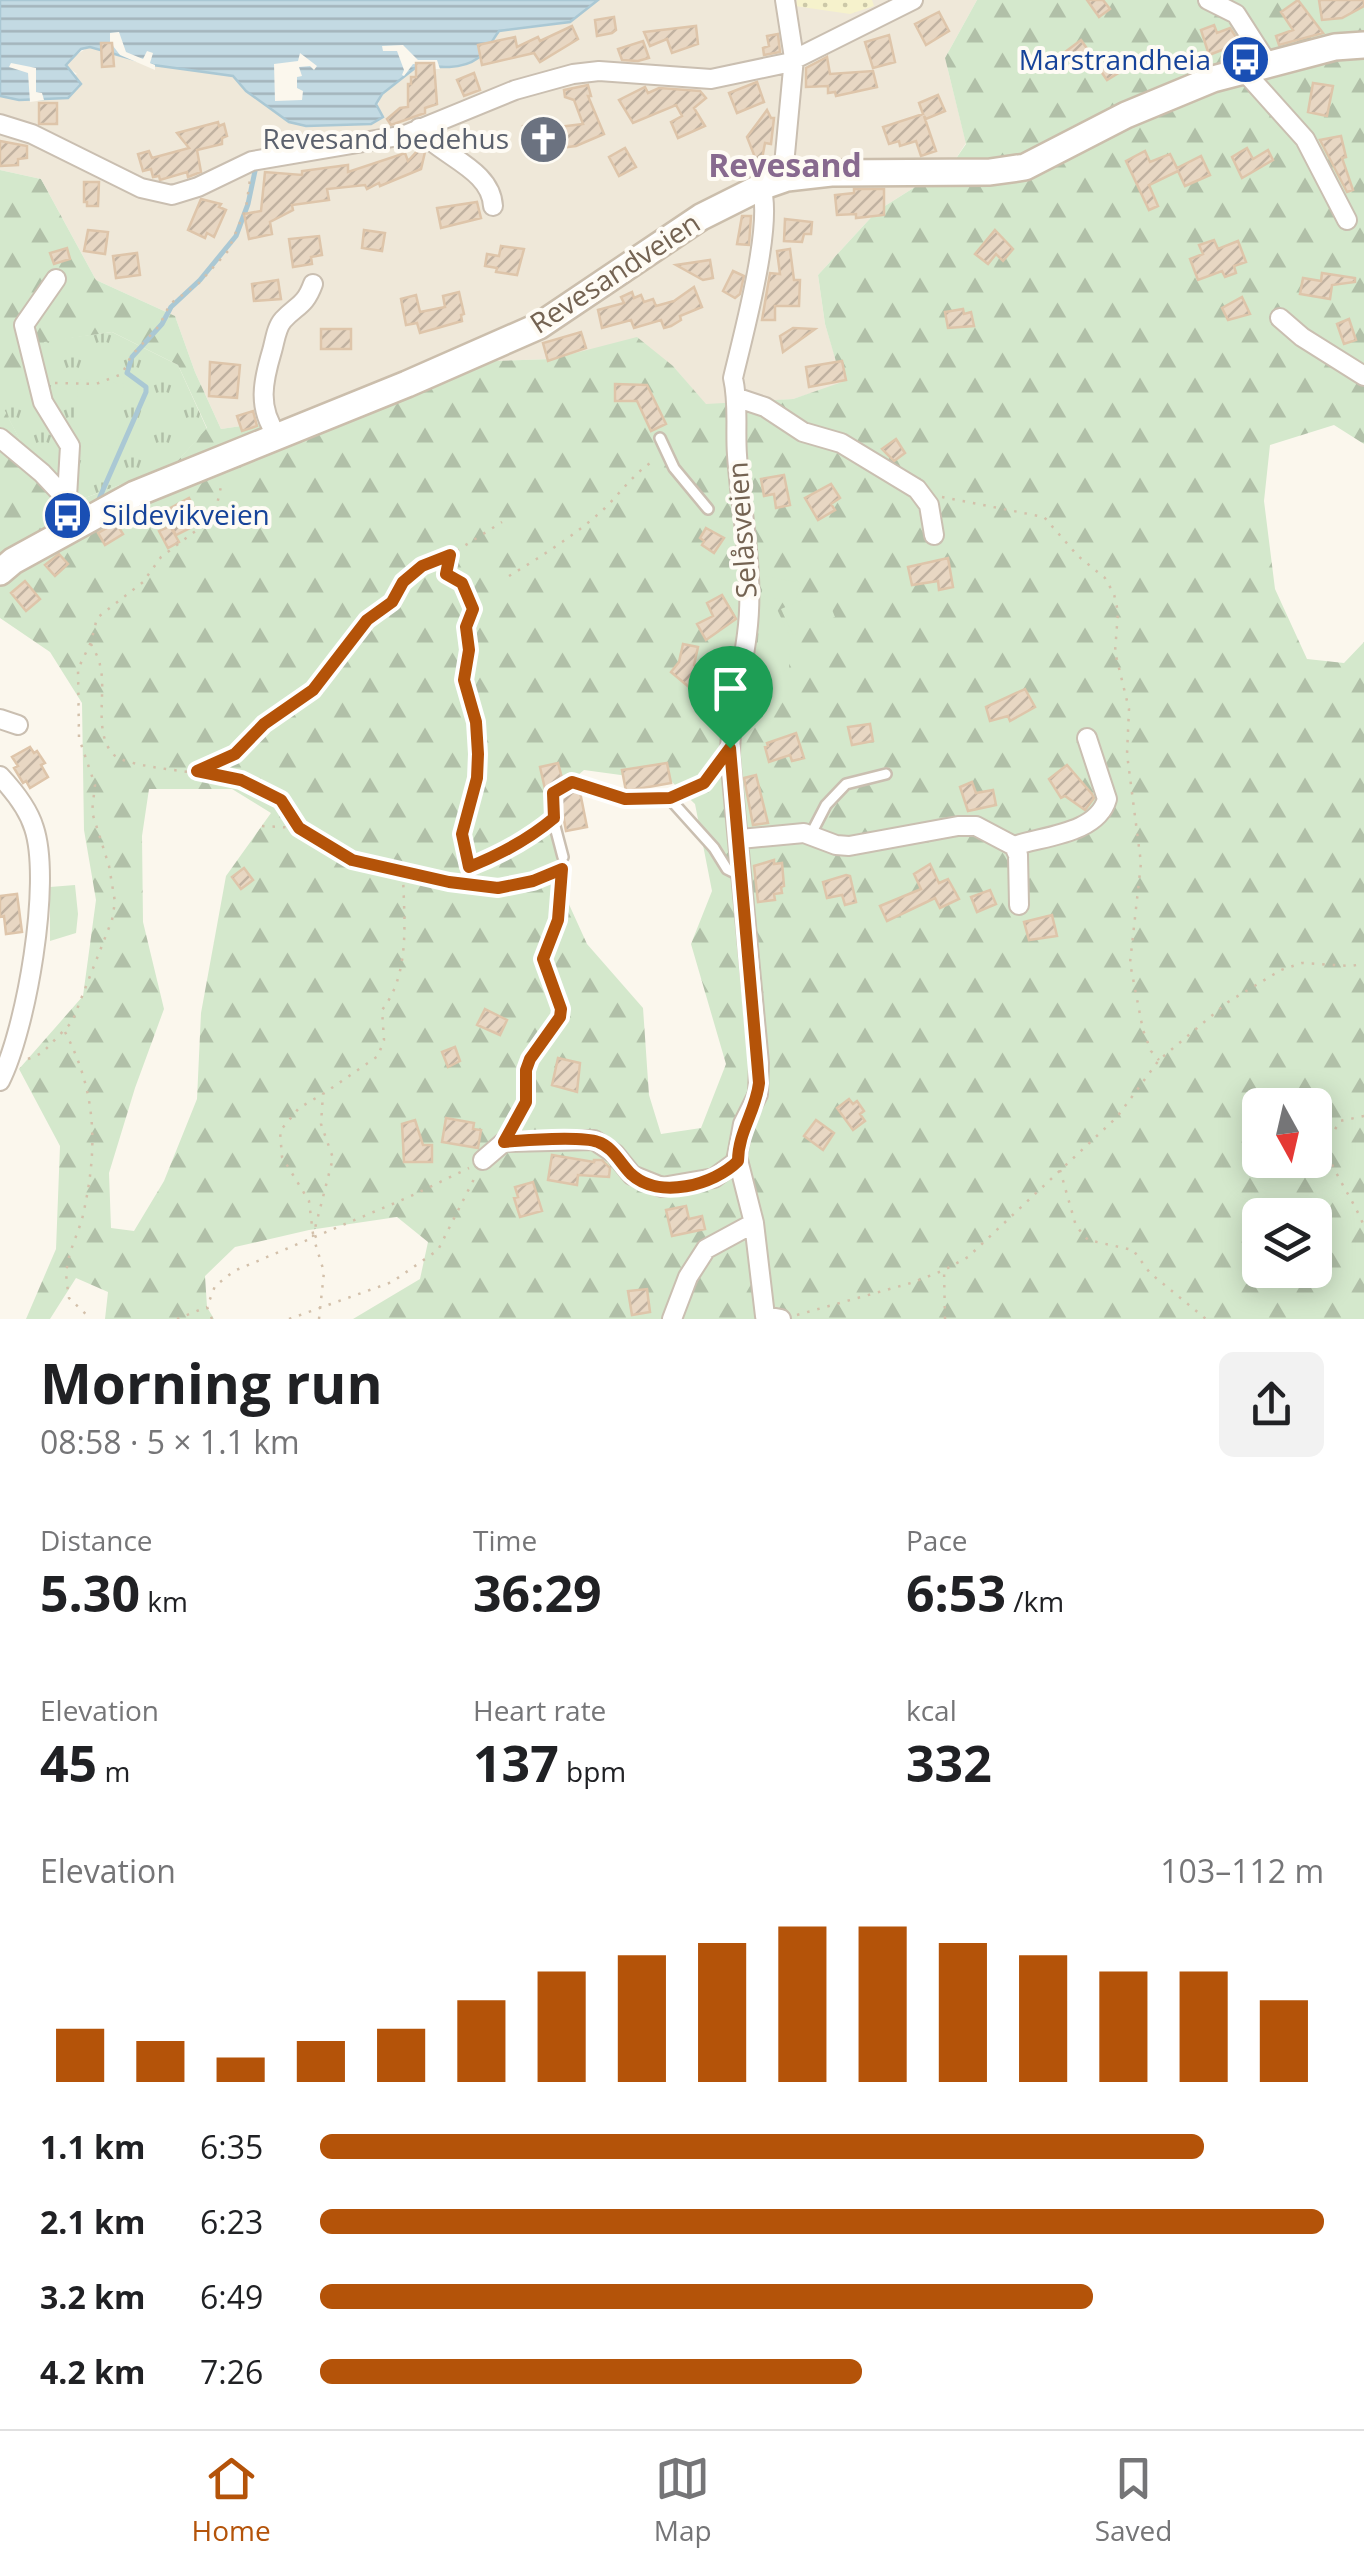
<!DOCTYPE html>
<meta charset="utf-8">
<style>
:root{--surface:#fff;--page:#f2f2f2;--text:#202124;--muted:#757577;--line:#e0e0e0;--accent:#b45309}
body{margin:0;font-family:"Open Sans",sans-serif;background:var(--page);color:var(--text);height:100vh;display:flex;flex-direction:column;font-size:38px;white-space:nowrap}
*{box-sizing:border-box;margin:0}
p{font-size:32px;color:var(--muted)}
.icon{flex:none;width:55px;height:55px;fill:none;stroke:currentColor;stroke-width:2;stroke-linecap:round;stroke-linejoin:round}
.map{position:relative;height:1319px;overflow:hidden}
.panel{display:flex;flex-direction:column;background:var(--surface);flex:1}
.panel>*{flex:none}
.needle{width:65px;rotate:172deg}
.controls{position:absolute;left:1242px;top:1088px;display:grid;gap:20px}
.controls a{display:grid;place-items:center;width:90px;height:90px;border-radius:15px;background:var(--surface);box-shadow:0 5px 25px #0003;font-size:50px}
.pin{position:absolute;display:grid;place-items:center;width:85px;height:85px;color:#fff;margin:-102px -42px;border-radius:50% 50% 50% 0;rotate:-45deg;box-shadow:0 0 10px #0007}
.pin .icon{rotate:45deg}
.round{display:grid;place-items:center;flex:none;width:105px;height:105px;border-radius:15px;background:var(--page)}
.head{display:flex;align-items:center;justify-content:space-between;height:170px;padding:0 40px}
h1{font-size:55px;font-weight:700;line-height:75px}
.stats{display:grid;grid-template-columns:repeat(3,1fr);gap:15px;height:170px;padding:10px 40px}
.stats div{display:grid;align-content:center}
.stats b{font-size:50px;font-weight:700}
.stats small{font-size:28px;font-weight:400}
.stats p{font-size:28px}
.chart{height:280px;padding:20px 40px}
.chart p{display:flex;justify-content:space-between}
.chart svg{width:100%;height:180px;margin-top:10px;stroke:var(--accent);stroke-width:6}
ul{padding:0 40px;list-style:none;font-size:32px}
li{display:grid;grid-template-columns:160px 120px 1fr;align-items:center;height:75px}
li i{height:25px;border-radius:12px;background:var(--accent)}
.tab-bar{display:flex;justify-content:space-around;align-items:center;height:140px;border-top:2px solid var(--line);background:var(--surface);font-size:28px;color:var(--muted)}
.tab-bar a{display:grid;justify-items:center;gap:5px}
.tab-bar .current{color:var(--accent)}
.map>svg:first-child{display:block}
.residential{fill:#efe8d9}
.grass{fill:url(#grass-tufts)}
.forest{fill:url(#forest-firs);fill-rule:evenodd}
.sand{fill:url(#sand-dots)}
.park{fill:#d4e8cc}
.water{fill:url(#water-rules);stroke:#aac8d4;stroke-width:2.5}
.pier{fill:#fbf7ed}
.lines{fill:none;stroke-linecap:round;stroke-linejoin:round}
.stream{stroke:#aac8d4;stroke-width:5}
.building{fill:url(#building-hatch);stroke:#dec5aa;stroke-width:2.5}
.lane-casing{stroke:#cabfb1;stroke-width:14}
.street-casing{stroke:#cabfb1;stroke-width:22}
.secondary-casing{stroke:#cbbeac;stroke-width:30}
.path{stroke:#d3c0aa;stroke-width:2.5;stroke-dasharray:2.5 8;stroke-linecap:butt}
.lane{stroke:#fff;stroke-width:9}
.street{stroke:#fff;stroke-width:18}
.secondary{stroke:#fff;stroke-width:25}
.route-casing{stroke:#fff;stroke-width:20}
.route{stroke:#b45309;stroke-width:12}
.labels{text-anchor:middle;stroke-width:8;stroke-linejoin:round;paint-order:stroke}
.transit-label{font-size:28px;fill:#164399;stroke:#fefbf4;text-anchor:end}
.worship-label{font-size:28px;fill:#5b616d;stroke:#fefbf4;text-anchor:end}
.street-label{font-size:28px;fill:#746352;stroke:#fefbf4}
.quarter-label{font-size:32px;font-weight:bold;fill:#886a8f;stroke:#fefbf4}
</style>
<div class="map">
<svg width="1364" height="1319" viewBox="0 0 1364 1319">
<defs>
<pattern id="grass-tufts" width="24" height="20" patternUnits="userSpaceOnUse" patternTransform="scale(2.5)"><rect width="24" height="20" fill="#d4e8cc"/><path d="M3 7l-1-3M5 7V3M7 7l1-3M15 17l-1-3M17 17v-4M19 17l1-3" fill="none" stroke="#b1c0a8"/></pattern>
<pattern id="forest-firs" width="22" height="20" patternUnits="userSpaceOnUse" patternTransform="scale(2.5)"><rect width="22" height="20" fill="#d4e8cc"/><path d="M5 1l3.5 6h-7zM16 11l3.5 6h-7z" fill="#b1c0a8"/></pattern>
<pattern id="sand-dots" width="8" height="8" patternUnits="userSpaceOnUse" patternTransform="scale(2.5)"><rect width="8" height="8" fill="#f6f2cc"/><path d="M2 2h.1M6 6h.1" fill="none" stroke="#ccc8a8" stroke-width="1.8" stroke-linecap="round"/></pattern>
<pattern id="water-rules" width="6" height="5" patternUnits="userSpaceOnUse" patternTransform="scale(2.5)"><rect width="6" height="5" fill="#c3dae3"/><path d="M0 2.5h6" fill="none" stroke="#a3b4bb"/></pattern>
<pattern id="building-hatch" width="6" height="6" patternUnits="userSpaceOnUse" patternTransform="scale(2.5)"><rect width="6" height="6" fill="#e8d7c3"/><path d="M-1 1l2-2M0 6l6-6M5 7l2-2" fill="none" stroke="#c1b2a1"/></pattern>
</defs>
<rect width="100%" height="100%" fill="#fbf7ed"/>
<path class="residential" d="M598 0H887L890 3 895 0H977L945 58 966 143 953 163 877 211 818 275 825 324 843 383 793 399 706 405 673 366 552 359 465 362 296 418 221 429 195 372 175 316 96 280 41 179 0 170V96L19 100 77 74 66 66 70 59 90 46 154 65 233 76 246 91 289 122 306 126 371 124 382 94 420 63 453 67 477 59 499 31 586 9Z"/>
<path class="grass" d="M112 332 178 365 207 429 174 465 82 499 68 496 35 469 3 408 44 341Z"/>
<path class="forest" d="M977 0H1364V444L1334 425 1270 445 1264 501 1275 589 1307 659 1344 663 1364 642V1319H353L420 1279 428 1242 397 1217 309 1230 235 1247 205 1276 207 1307 214 1319H105L108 1292 76 1278 50 1319H26L56 1249 60 1146 19 1069 83 996 96 900 84 830 82 703 50 652 0 618V170L41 179 96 280 175 316 195 372 221 429 296 418 377 382 465 362 552 359 637 337 673 366 706 404 793 399 842 382 825 324 818 275 877 211 953 163 966 144 945 58ZM112 332 178 365 207 428 174 465 82 499 68 496 35 469 4 409 44 342ZM584 770 672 782 695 804 712 891 691 944 726 1064 701 1128 661 1134 649 1095 643 1008 587 944 557 878 558 792ZM149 789H232L271 813 226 876 201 1013 197 1099 164 1181 134 1231 111 1228 109 1173 135 1088 164 1009 143 922 142 836ZM1260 1105H1315V1160H1260ZM1260 1215H1315V1270H1260Z"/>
<path class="sand" d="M797 0H872L874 6 850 14 795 6Z"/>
<path class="park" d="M79 379 124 384 118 447 73 442Z
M765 576 801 583 795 601 761 596Z
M824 590 835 617 793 635 781 609Z
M776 607 791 639 789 668 775 677 756 671 760 610Z
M75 885 78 914 76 933 50 941V887Z"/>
<path class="water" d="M0 0H598L570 22 499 31C493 39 486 53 478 58 462 70 437 68 420 64L382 94 376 104 383 117 371 124 306 126 289 122 246 91 233 76 153 65 90 47 81 49 66 65 81 84 68 98 19 100 0 96Z"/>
<path class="pier" d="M119 32 126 52 143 59 147 51 153 53 150 63 155 65V70L120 55 110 42V33Z
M403 45 418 60H437L440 69H435L431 65 413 64 404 76 402 75 404 70 397 51H383L382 46Z
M300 53 317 66 314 70 310 66 299 67 302 76 297 77V88L303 91 302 100 275 101 274 64 298 61Z
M11 63 36 68V92L42 93 44 100 30 102 28 73 9 67Z"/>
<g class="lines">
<path class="stream" d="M99 499 146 392V387L127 373 132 357 162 324 171 307 200 280 236 236 248 204 255 171"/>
</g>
<path class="building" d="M1087 0H1103L1110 9 1099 17Z
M1298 0 1323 33 1279 45 1276 36 1293 30 1281 12Z
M1319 0H1364V6L1342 18 1322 20Z
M939 12 949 31 926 45 915 24Z
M614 17 616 30 612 33 597 36 595 20Z
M1214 25 1217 33 1230 28 1240 43 1209 55 1201 30Z
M572 26 578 39 540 62 534 53 482 65 478 45 515 37 517 47 538 37 540 41Z
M696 26 698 44 672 53 667 39 650 46 644 32Z
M778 34 780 52 764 55 763 48 769 46 767 36Z
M889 35 895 62 873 68 865 42Z
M1081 40 1095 60 1078 72 1065 52Z
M643 41 649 58 638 61 622 60 618 49Z
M101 43H112L114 66 102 67Z
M827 57 830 74 873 71 877 87 836 96 835 92 828 93V86L806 87V68Z
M1114 61 1120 72 1107 80 1100 70Z
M416 63H434L437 104 425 108V113L391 125 387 119 400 108 408 107V84H411V77H416Z
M474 73 480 90 464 96 457 80Z
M757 82 764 102 737 113 729 93Z
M1313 83 1333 86 1327 116 1308 112Z
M588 85 591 96H588L604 134 576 146 527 152 523 126 549 123 550 128 583 124 574 100 565 97 564 90Z
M645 87 648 93 659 88 700 91 706 98 694 108 705 126 678 138 671 122 682 116 676 105 633 123 619 100Z
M938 95 945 111 926 119 924 116 936 151 921 156 916 141 900 146 899 141 889 144 883 127 923 114 919 103Z
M39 103H57V124H39Z
M767 110 771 118H774L771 144 765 143 760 170 747 137Z
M218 122 219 126 224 124 227 136 222 138V144L197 150 201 172 188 177 187 172 160 180 159 176 153 177 151 169 143 171 138 154 149 151 152 158 189 148 177 133Z
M1341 136 1346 157 1342 158 1353 190 1347 192 1320 140Z
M0 141 27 146V158L18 159V165L0 166Z
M420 148 425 152 421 169 380 186 379 183 367 189 365 185 327 189 329 200 292 205 293 210 270 222 272 234 249 239 244 214 261 211 265 172 302 175V171L348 165V172L405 153 408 161Z
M625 148 636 167 619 176 609 157Z
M1247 148 1253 159 1268 150 1273 160 1242 178 1232 157Z
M1145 151 1150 162 1170 154 1177 168 1201 156 1210 175 1185 186 1178 171 1149 185 1158 206 1149 210 1126 161Z
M84 182H99L98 206H87V202H84Z
M854 189H884V215L856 218V214L837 215 835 195 854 193Z
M201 199 221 204 219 207 226 210 214 237 207 233 205 238 188 230Z
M477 202 481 218 441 228 437 208Z
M742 216H751L749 245 737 244Z
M785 219 812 222 811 234H804L802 242 784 241Z
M88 230 108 232 105 254 84 251Z
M364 230 385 233 382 251 362 248Z
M995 230 1013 249 1003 261 996 254 988 264 975 254Z
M319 236 322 255 311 257 312 264 293 267 289 239Z
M1214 240 1218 249 1238 241 1246 262 1234 266 1236 273 1225 277 1222 271 1198 280 1190 259 1203 254 1199 245Z
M501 246 524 249 517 275 496 272 497 268 485 266 487 254 499 256Z
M67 248 70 259 54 264 50 253Z
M790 249 794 280H800L799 306H775V320H762L770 273 780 274 777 251Z
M137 253 140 275 116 278 113 256Z
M710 260 713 278 703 280 676 265Z
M733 271 744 276 740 294 735 298 723 291Z
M1322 273 1355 278V282L1332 285 1330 299 1300 294 1303 278 1321 281Z
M278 280 281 299 254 301 252 284Z
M694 287 702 307 680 316 681 320 671 326 664 328 661 320 634 328 631 320 602 328 598 310 624 303 621 297 632 292 634 298 641 295 644 302 653 299 656 306 674 301Z
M459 292 464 314 461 315 462 321 420 333 417 323 406 325 401 299 416 295 420 312 445 307 443 296Z
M1242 297 1250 314 1228 320 1222 308Z
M963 309 964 314 971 312 974 326 948 328 945 312Z
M1349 319 1356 340 1344 344 1337 324Z
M793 328 815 329 783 352 780 336Z
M321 329H351V349H321Z
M581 332 586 348 548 361 543 343Z
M842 361 846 380 809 387 806 367Z
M210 362 240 365 237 398 209 396Z
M615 384 647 385 666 424 651 431 637 401H615Z
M253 411 257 426 242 431 237 416Z
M896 439 905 453 894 461 882 449Z
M784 475 790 505 776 508 774 494 764 496 761 479Z
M831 484 840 498 831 504 835 510 818 520 805 498Z
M189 498 199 517 191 522 194 526 176 535 163 512Z
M116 523 123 534 105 545 98 533Z
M170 526 179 542 168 548 159 531Z
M706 528 724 538 714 553 702 545 704 541 700 538Z
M59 554 68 564 55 576 45 565Z
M948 558 953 587 939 590 938 581 912 585 908 567Z
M25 581 40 599 26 611 11 593Z
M722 595 736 619 706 640 697 624 713 616 707 603Z
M683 644 698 647 694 665 714 682 702 698 671 672 679 662Z
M1025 689 1035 707 1010 721 1008 716 990 721 986 707Z
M870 724 873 741 852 745 848 727Z
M796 733 804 758 792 761 790 755 769 762 765 747 768 746 767 743Z
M30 747 34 753 37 751 45 763 41 765 48 777 30 788 26 781 23 783 14 768 18 766 12 757Z
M558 763 562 778 545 789 540 767Z
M667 763 671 783 626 791 622 770Z
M1067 765 1092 794 1094 798 1085 810 1065 796 1061 798 1049 779Z
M756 775 768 823 753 825 744 778Z
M972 782 976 793 993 790 996 805 968 811 960 787Z
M575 790 580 792 587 827 566 831 560 797Z
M774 860V864L782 863 784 886 781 887 782 893 774 894 775 900 758 902 754 866Z
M930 864 939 883 948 879 959 899 940 908 935 898 887 921 880 906 921 889 914 874Z
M244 868 253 880 241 889 232 877Z
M846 875 850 876 856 902 845 905 842 895 827 898 823 882Z
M990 890 996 904 977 912 971 897Z
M17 894 22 932 6 934 4 916 0 917V896Z
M1052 915 1057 936 1029 940 1024 922Z
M485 1009 507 1020 500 1035 477 1025Z
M455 1047 460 1061 448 1067 442 1052Z
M558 1058 580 1063 577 1092 552 1085Z
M849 1099 853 1104 857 1101 864 1111 860 1114 865 1121 853 1130 837 1108Z
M446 1118 474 1123 473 1129 481 1130 478 1148 442 1142Z
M415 1120 423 1145H432V1162H404L402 1124Z
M816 1120 834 1133 823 1150 804 1136Z
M552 1155 594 1162V1160H602L610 1168 609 1177 578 1175 577 1185 548 1180Z
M533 1182 542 1211 520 1217 514 1198 518 1197 515 1187Z
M686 1206 689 1219 702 1216 705 1229 672 1236 666 1210Z
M647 1289 650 1312 632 1315 628 1291Z"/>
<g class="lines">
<defs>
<path id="lane" d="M660 438 674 468 708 509
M669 798 704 783 728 750
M811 834 826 805 846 784 886 774
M563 857 553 819 552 795 556 789 575 781 625 799 669 798 714 848 727 869 739 875"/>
<path id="street" d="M785 0 794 58 784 165 787 178
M1208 0 1236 14 1268 64
M1244 71 1305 139 1347 220
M0 124 32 134 141 188 172 195 198 187 252 161 405 135 515 90 573 74 599 71 711 79 787 63 913 0
M419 128C439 156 491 168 493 206
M761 187C774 223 743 335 733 378 739 404 735 429 737 455 741 515 755 573 747 634 742 675 730 715 730 757L759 1063 758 1094 743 1124 737 1156 754 1223 765 1316 781 1319
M56 279 24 325 43 402 70 446 67 497
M1280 318 1302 337 1364 376
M738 398 765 407 803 432 841 443 917 489 929 505 934 535
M277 435C257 408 263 381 272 351 275 341 276 328 283 320 297 305 305 306 313 284
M0 438 42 473 86 520
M0 719 18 725
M0 776C14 791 28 808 34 828 52 882 26 1030 0 1081
M740 839 804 833 836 845 849 846 958 826H976L1014 846C1043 836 1097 834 1107 799L1087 738
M1014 846 1018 855 1019 905
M483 1160 504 1142 594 1140 615 1154 632 1175 662 1187 714 1178 737 1161
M672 1319 688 1277 706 1249 754 1223"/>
<path id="secondary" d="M0 572 13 561 135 494 407 384 539 326 701 217 761 187 787 178 831 173 990 172 1025 167 1126 115 1213 79 1335 47 1364 45"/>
</defs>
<use href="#lane" class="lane-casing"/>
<use href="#street" class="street-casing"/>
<use href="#secondary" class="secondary-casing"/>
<path class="path" d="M55 383 96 384 122 374 131 356 159 326 170 304 199 283 228 251 246 208 250 179
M942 497 1044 517 1078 556 1105 578 1114 594 1118 612 1115 652 1129 709 1127 754 1141 863 1130 963 1143 1030 1151 1051 1159 1060
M449 556 446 574 462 583 473 609 466 627 469 651 464 681 476 722 479 754 477 779 463 834 469 867 450 881
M509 576C542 556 577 534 605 508 622 491 635 472 656 459
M91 644C94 650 99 658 100 665 107 691 93 732 113 754 126 769 212 772 238 780 252 784 275 794 284 805 290 813 294 824 301 830 342 866 442 887 496 887 518 887 541 878 561 869
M198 770 235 754 264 724 313 690 367 620 392 602 403 582 422 566 450 555 502 522
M262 826 297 828
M469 867 491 858 541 829
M65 1032C97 1093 98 1148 83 1215 79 1232 69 1250 67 1267 65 1277 68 1289 69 1298L91 1319
M28 1059 42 1053 72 1022 112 920 115 902 109 866 92 812 95 785 79 738 78 669 91 642 97 618 143 582 161 557 206 523 216 509 222 482
M1364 1116 1340 1121 1325 1146C1334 1175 1352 1197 1364 1226
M515 1123 526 1102 525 1070 530 1059 560 1017 561 1009 543 959 558 921 562 872
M1060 1170 1076 1226 1088 1240 1133 1250 1150 1273 1206 1319
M313 1234 309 1201 282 1157 280 1131 299 1108 321 1095
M797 1315 911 1283 942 1271
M177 1319 207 1307
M212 1319 207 1307 215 1286 234 1271 409 1197 469 1168
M289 1319 392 1282 438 1250 476 1175
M319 1319 324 1272 313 1236 333 1158 321 1124 323 1094 378 1056 384 1040 382 1010C411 973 404 919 403 874
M945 1319 944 1270 968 1257 1117 1117 1159 1060 1228 1002 1281 970 1302 963 1350 966 1364 964"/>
<use href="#lane" class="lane"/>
<use href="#street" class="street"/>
<use href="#secondary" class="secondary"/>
</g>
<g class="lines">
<defs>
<path id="route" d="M450 555 446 574 462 583 473 609 466 627 469 650 464 680 476 722 478 754 477 778 462 834 469 867C499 855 529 839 554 818L553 793 572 782 625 799 670 798 704 783 730 748 759 1083C756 1111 738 1132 738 1161 714 1185 659 1200 631 1174 620 1163 613 1147 598 1142 582 1136 523 1140 504 1142L526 1102V1070L530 1059 560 1017 561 1009 543 959 558 920 562 869 533 881 498 888 449 882 352 860 299 828 281 800 241 780 197 771 235 754 264 724 313 690 367 620 392 602 403 582 422 566Z"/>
</defs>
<use href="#route" class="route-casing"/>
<use href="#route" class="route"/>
</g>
<defs>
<symbol id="bus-disc" viewBox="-11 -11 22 22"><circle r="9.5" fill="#1a4fb4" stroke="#fefbf4"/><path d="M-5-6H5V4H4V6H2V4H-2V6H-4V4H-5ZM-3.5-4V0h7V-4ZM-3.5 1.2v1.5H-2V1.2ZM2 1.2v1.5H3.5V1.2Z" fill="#fff"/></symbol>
<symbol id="church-disc" viewBox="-11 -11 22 22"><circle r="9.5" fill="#6b7280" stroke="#fefbf4"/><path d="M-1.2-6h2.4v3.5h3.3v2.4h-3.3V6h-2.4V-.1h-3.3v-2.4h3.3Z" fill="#fff"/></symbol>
</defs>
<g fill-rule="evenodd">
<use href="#bus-disc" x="1218" y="32" width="55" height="55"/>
<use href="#church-disc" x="516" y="112" width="55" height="55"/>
<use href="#bus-disc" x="40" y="488" width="55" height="55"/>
</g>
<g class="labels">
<g class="transit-label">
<text x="1211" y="70">Marstrandheia</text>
<text x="102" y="525" text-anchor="start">Sildevikveien</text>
</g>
<g class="worship-label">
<text x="509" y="149">Revesand bedehus</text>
</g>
<g class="street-label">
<text transform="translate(615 273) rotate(-33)" y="10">Revesandveien</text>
<text transform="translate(742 530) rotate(-94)" y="10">Selåsveien</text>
</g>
<g class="quarter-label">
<text x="785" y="177">Revesand</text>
</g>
</g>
</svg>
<div class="controls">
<a><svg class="needle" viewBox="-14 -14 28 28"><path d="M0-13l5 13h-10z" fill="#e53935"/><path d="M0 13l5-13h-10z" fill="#757577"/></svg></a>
<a><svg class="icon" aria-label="layers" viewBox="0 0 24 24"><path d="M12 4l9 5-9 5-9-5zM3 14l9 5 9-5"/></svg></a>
</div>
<div class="pin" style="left:730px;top:748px;background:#1e9e55"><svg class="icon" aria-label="arrive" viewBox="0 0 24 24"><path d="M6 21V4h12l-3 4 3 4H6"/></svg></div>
</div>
<section class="panel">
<div class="head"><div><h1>Morning run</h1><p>08:58 · 5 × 1.1 km</p></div><a class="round"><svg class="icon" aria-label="share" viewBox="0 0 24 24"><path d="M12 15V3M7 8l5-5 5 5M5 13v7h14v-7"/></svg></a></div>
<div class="stats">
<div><p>Distance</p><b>5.30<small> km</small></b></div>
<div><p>Time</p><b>36:29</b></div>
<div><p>Pace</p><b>6:53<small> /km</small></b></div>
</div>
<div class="stats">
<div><p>Elevation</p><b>45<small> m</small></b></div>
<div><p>Heart rate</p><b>137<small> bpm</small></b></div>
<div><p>kcal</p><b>332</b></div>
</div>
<div class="chart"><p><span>Elevation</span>103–112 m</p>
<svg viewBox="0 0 160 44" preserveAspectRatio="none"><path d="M5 44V31M15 44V34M25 44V38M35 44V34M45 44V31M55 44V24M65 44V17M75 44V13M85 44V10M95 44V6M105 44V6M115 44V10M125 44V13M135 44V17M145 44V17M155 44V24"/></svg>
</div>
<ul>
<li><b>1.1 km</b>6:35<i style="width:88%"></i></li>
<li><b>2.1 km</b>6:23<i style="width:100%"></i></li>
<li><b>3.2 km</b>6:49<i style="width:77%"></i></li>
<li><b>4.2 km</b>7:26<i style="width:54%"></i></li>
</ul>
</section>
<nav class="tab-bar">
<a class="current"><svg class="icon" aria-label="home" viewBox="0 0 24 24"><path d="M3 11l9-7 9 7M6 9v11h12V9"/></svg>Home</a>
<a><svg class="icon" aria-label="map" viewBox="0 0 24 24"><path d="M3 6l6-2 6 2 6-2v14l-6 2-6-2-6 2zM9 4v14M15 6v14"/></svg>Map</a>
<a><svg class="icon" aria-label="saved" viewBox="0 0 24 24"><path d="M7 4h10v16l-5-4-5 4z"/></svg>Saved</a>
</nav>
